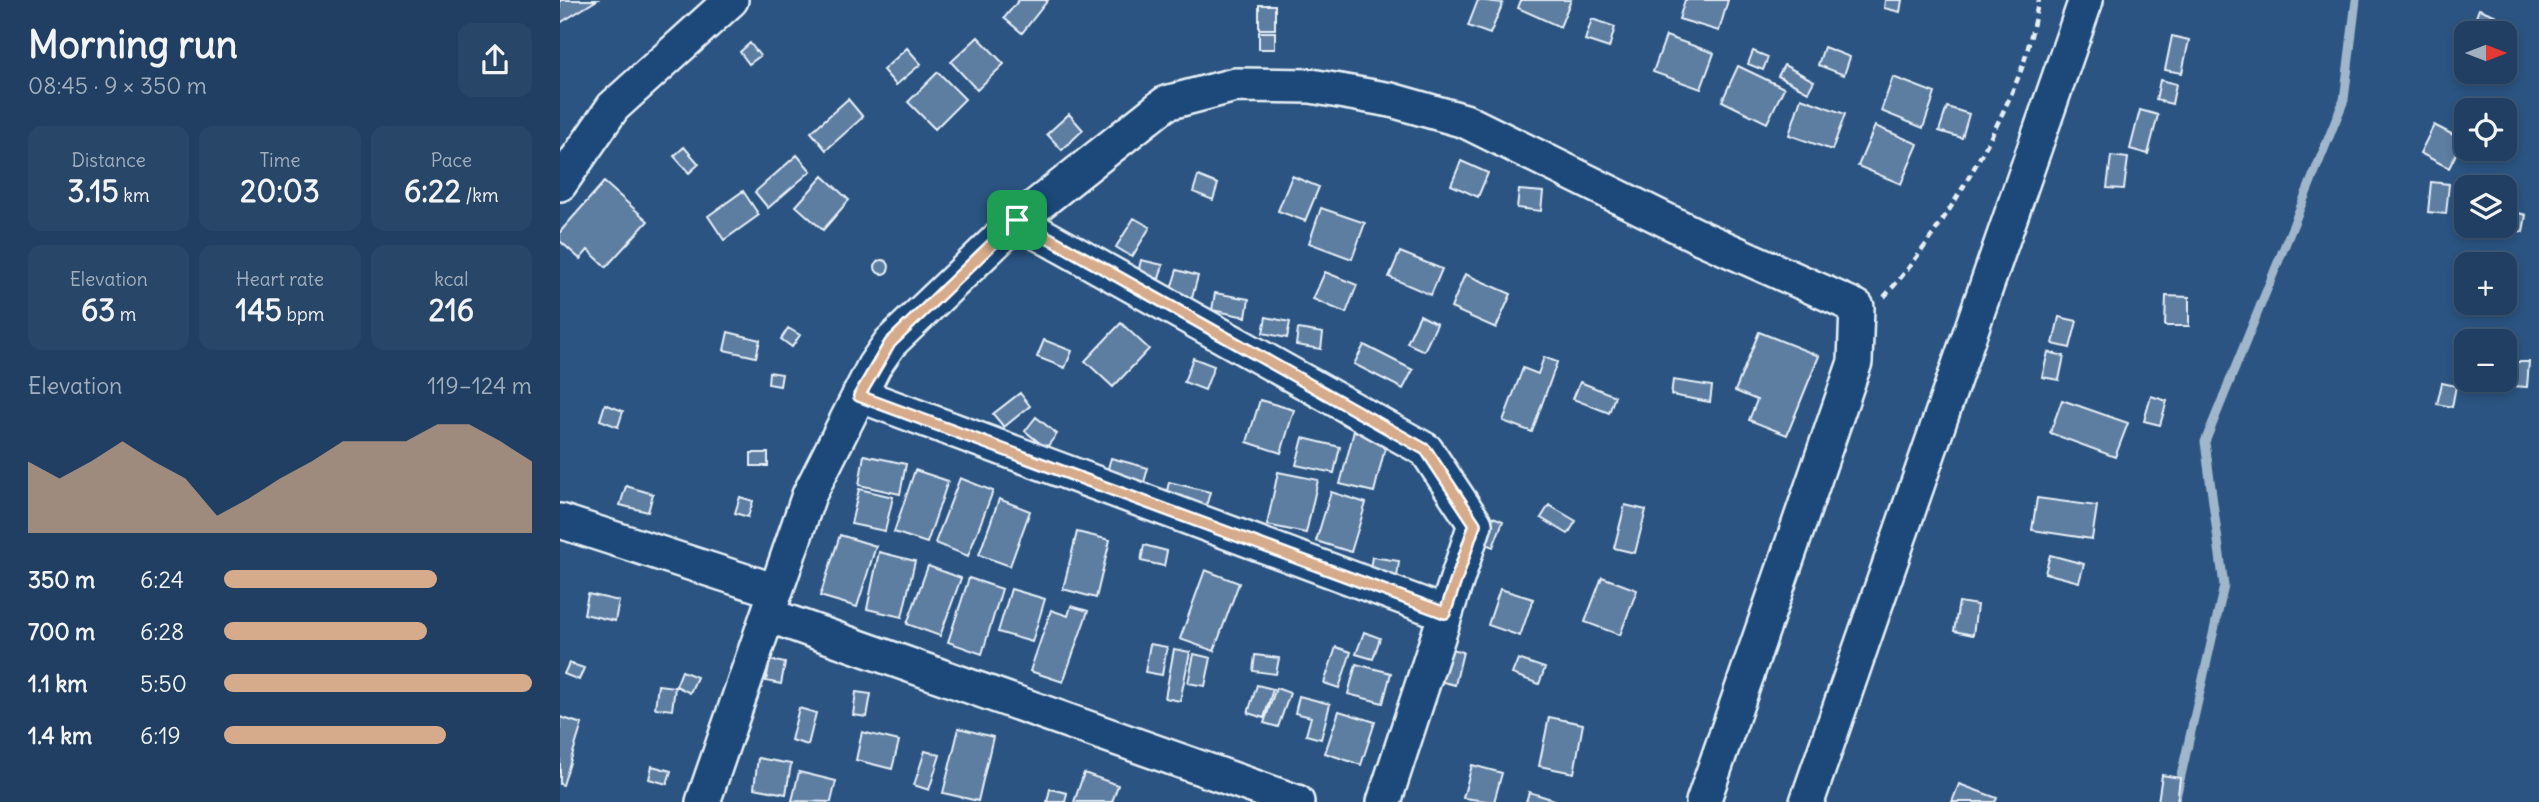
<!DOCTYPE html>
<meta charset="utf-8">
<style>
:root{--surface:#203f62;--page:#284668;--text:#f1f3f6;--muted:#a2afbe;--line:#3d5877;--accent:#d6ab8b}
body{margin:0;font-family:Delius,sans-serif;background:var(--page);color:var(--text);height:100vh;display:flex;flex-direction:column;font-size:26px;white-space:nowrap}
*{box-sizing:border-box;margin:0}
p{font-size:23px;color:var(--muted)}
.icon{flex:none;width:38px;height:38px;fill:none;stroke:currentColor;stroke-width:2;stroke-linecap:round;stroke-linejoin:round}
.map{position:relative;flex:1;overflow:hidden}
.panel{display:flex;flex-direction:column;background:var(--surface);width:560px}
.panel>*{flex:none}
.needle{width:46px;rotate:90deg}
.fabs{position:absolute;left:1894px;top:21px;display:grid;gap:14px}
.fabs a{display:grid;place-items:center;width:63px;height:63px;border-radius:14px;background:var(--surface);box-shadow:0 4px 10px #0003,0 0 0 2px var(--line);font-size:35px}
.pin{position:absolute;display:grid;place-items:center;width:60px;height:60px;color:#fff;margin:-30px;border-radius:14px;box-shadow:0 4px 10px #0006}
.round{display:grid;place-items:center;flex:none;width:74px;height:74px;border-radius:14px;background:var(--page)}
.overview{display:flex;align-items:center;justify-content:space-between;height:119px;padding:0 28px}
h1{font-size:38px;font-weight:800;line-height:52px}
.stats{display:grid;grid-template-columns:repeat(3,1fr);gap:10px;height:119px;padding:7px 28px}
.stats div{display:grid;align-content:center;border-radius:14px;background:var(--page);text-align:center}
.stats b{font-size:30px;font-weight:800}
.stats small{font-size:19px;font-weight:400}
.stats p{font-size:19px}
.chart{height:196px;padding:14px 28px}
.chart p{display:flex;justify-content:space-between}
.chart svg{width:100%;height:126px;margin-top:7px;fill:var(--accent);opacity:.7}
ul{padding:0 28px;list-style:none;font-size:23px}
li{display:grid;grid-template-columns:112px 84px 1fr;align-items:center;height:52px}
li i{height:18px;border-radius:9px;background:var(--accent)}
main{display:flex;flex:1;min-height:0}
.map>svg:first-child{display:block}
.lines{fill:none;stroke-linecap:round;stroke-linejoin:round}
.stream{stroke:#a0b6cb;stroke-width:9}
.building{fill:#5d7da1;stroke:#e8f1f8;stroke-width:2}
.minor-casing{stroke:#e8f1f8;stroke-width:38}
.path{stroke:#e8f1f8;stroke-width:4.5;stroke-dasharray:7 5;stroke-linecap:butt}
.minor{stroke:#1f4a7a;stroke-width:33}
.route-casing{stroke:#fff;stroke-width:14}
.route{stroke:#d6ab8b;stroke-width:9}
</style>
<main>
<section class="panel">
<div class="overview"><div><h1>Morning run</h1><p>08:45 · 9 × 350 m</p></div><a class="round"><svg class="icon" aria-label="share" viewBox="0 0 24 24"><path d="M12 15V3M7 8l5-5 5 5M5 13v7h14v-7"/></svg></a></div>
<div class="stats">
<div><p>Distance</p><b>3.15<small> km</small></b></div>
<div><p>Time</p><b>20:03</b></div>
<div><p>Pace</p><b>6:22<small> /km</small></b></div>
</div>
<div class="stats">
<div><p>Elevation</p><b>63<small> m</small></b></div>
<div><p>Heart rate</p><b>145<small> bpm</small></b></div>
<div><p>kcal</p><b>216</b></div>
</div>
<div class="chart"><p><span>Elevation</span>119–124 m</p>
<svg viewBox="0 0 160 44" preserveAspectRatio="none"><path d="M0 44V19L10 25L20 19L30 12L40 19L50 25L60 38L70 32L80 25L90 19L100 12L110 12L120 12L130 6L140 6L150 12L160 19V44z"/></svg>
</div>
<ul>
<li><b>350 m</b>6:24<i style="width:69%"></i></li>
<li><b>700 m</b>6:28<i style="width:66%"></i></li>
<li><b>1.1 km</b>5:50<i style="width:100%"></i></li>
<li><b>1.4 km</b>6:19<i style="width:72%"></i></li>
</ul>
</section>
<div class="map">
<svg width="1979" height="802" viewBox="0 0 1979 802">
<rect width="100%" height="100%" fill="#2b5482"/>
<filter id="ink" filterUnits="userSpaceOnUse"><feTurbulence type="fractalNoise" baseFrequency=".0143" numOctaves="2"/><feDisplacementMap in="SourceGraphic" scale="14" xChannelSelector="R" yChannelSelector="G"/><feConvolveMatrix kernelMatrix="1 2 1 2 8 2 1 2 1" color-interpolation-filters="sRGB"/></filter>
<g filter="url(#ink)">
<g class="lines">
<path class="stream" d="M1615 802 1664 586 1645 442 1784 100 1796 0"/>
</g>
<path class="building" d="M0 0H37L0 23Z
M459 0H488L462 33 444 18Z
M918 0 943 3 930 34 908 26Z
M961 0H1011L1000 27 958 8Z
M1125 0H1168L1159 31 1119 19Z
M1325 0H1342L1340 12 1324 8Z
M699 5H715V29H699Z
M1919 9 1937 16 1930 33H1910Z
M1032 19 1055 27 1049 48 1025 40Z
M699 32H715V49H699Z
M1106 36 1154 53 1141 89 1093 72Z
M1612 36 1629 40 1622 73 1605 70Z
M418 37 444 64 417 90 391 62Z
M190 43 200 56 189 64 180 52Z
M1264 47 1290 57 1284 75 1258 65Z
M347 48 361 64 336 85 323 70Z
M1193 51 1208 57 1203 70 1188 64Z
M1224 65 1254 81 1248 92 1218 76Z
M1178 66 1224 88 1207 123 1162 101Z
M378 72 405 99 375 129 348 102Z
M1333 77 1375 93 1363 128 1321 111Z
M1600 80 1616 84 1612 104 1596 100Z
M1241 98 1285 114 1272 150 1229 135Z
M288 99 303 117 266 150 251 132Z
M1387 107 1409 114 1402 138 1379 131Z
M1580 110 1598 115 1588 154 1570 149Z
M509 114 523 130 502 150 487 134Z
M1874 125 1903 140 1889 168 1860 153Z
M1315 126 1358 144 1341 184 1298 166Z
M124 147 139 164 129 173 114 156Z
M237 155 251 171 208 208 195 192Z
M1551 156 1568 158 1564 189 1547 188Z
M901 161 928 173 918 197 891 185Z
M263 176 289 200 263 230 236 206Z
M638 176 658 184 653 200 633 192Z
M732 176 759 187 745 221 718 211Z
M44 182 88 221 46 267 28 250 20 259 0 241V232Z
M1871 182 1889 184 1886 214 1868 212Z
M959 190 983 192 981 211 957 208Z
M183 191 199 215 164 240 148 216Z
M761 208 805 223 792 259 749 243Z
M1948 210 1966 215 1963 232 1943 227Z
M574 218 590 227 572 257 556 247Z
M840 252 882 269 871 295 829 277Z
M581 260 603 265 599 279 578 273Z
M315 267a7 7 0 1 1 14 0a7 7 0 1 1-14 0Z
M617 270 638 276 632 298 610 292Z
M765 272 797 285 786 313 753 299Z
M905 274 951 294 936 328 891 308Z
M655 293 689 299 686 317 652 310Z
M1606 296 1629 297V326H1605Z
M860 315 877 324 864 351 847 343Z
M706 317 730 322 727 338 703 333Z
M1499 317 1517 321 1510 348 1493 344Z
M561 323 589 349 553 387 525 361Z
M228 328 240 335 232 347 221 339Z
M738 329 763 333 761 349 736 345Z
M168 332 200 340 196 357 164 350Z
M1199 332 1259 356 1227 435 1189 420 1197 400 1175 391Z
M484 340 512 351 505 368 477 357Z
M804 345 853 370 843 389 794 364Z
M1488 352 1504 356 1499 380 1482 377Z
M984 357 997 362 972 432 943 421 963 368 978 374Z
M633 358 654 366 645 390 624 382Z
M1951 362H1969L1967 387 1950 386Z
M209 372 222 374 220 386 208 384Z
M1113 380 1152 386 1150 402 1111 395Z
M1020 382 1055 396 1049 413 1013 399Z
M1882 383 1896 386 1892 407 1877 404Z
M460 393 470 406 444 427 433 414Z
M1591 396 1607 401 1600 425 1584 421Z
M700 400 734 410 721 453 687 442Z
M1502 400 1568 423 1555 457 1490 433Z
M45 404 63 411 58 427 40 420Z
M476 417 497 434 486 448 465 431Z
M794 431 827 440 814 492 780 484Z
M743 438 780 447 774 473 736 465Z
M191 453H208V466H191Z
M304 455 346 464 340 494 299 485Z
M551 458 588 468 583 486 546 475Z
M355 470 388 481 367 543 334 532Z
M718 472 758 480 746 533 707 525Z
M400 478 433 491 408 556 375 543Z
M609 482 650 492 645 510 605 500Z
M66 486 93 494 88 512 60 505Z
M299 489 333 497 325 531 291 524Z
M771 492 806 503 791 552 756 541Z
M180 497 193 501 188 517 175 513Z
M1477 498 1537 506 1532 539 1472 530Z
M439 499 470 511 450 566 419 555Z
M989 505 1016 521 1008 534 981 518Z
M1065 505 1086 510 1075 553 1054 548Z
M926 514 943 521 933 547 916 540Z
M517 532 550 540 536 598 503 589Z
M280 535 316 546 297 607 260 596Z
M584 545 607 551 604 566 581 561Z
M319 552 355 561 342 617 307 609Z
M1490 555 1524 564 1519 582 1485 573Z
M812 557 839 561 837 578 809 574Z
M368 566 401 578 380 636 347 624Z
M645 570 679 583 654 651 620 639Z
M1042 577 1077 590 1060 635 1025 622Z
M409 578 442 589 422 654 388 642Z
M451 589 485 599 472 642 438 632Z
M940 589 973 599 960 636 928 625Z
M28 594 59 601 55 621 24 614Z
M1399 602 1417 605 1413 635 1394 631Z
M511 606 528 611 503 682 470 671 491 610 508 616Z
M804 632 820 638 813 659 796 654Z
M590 644 607 647 602 675 585 672Z
M776 647 791 652 779 688 764 683Z
M883 647 903 652 895 685 875 680Z
M614 649 630 652 620 701 605 698Z
M634 654 651 658 645 686 628 683Z
M695 655 719 658 716 674 693 671Z
M958 659 985 668 979 684 952 674Z
M210 660 225 663 221 684 206 681Z
M9 663 24 668 19 680 4 674Z
M796 664 831 673 823 703 788 694Z
M122 671 137 677 130 693 116 686Z
M98 685 115 687 112 710 95 708Z
M697 685 713 689 704 718 688 713Z
M716 688 730 693 718 727 704 723Z
M296 692 311 694 307 717 293 715Z
M739 696 770 704 761 739 746 735 751 717 735 713Z
M239 708 256 713 248 745 231 740Z
M779 711 815 722 801 765 765 753Z
M0 717 22 724 3 785 0 784Z
M989 717 1023 724 1014 773 979 766Z
M399 728 433 737 418 801 383 793Z
M302 732 339 741 332 769 296 760Z
M365 751 380 755 369 790 354 785Z
M198 758 231 764 226 794 194 788Z
M912 765 942 773 934 802 903 798Z
M92 766 111 771 107 784 89 779Z
M239 772 276 781 271 802 232 801Z
M524 773 558 785 552 802H514Z
M1602 775 1620 778 1617 802H1598Z
M1399 784 1437 798 1435 802H1392Z
M490 789 507 793 505 802H487Z
M969 792 1001 802H966Z"/>
<g class="lines">
<defs>
<path id="minor" d="M0 184 53 107 171 0
M457 221 866 450 915 524 824 802
M299 395 885 613
M0 521 216 591
M208 615 737 802
M143 802 249 495 314 366 330 343 457 221 606 103 675 85 751 86 831 100 905 121 1142 238 1297 307 1295 362 1143 802
M1247 802 1526 0"/>
</defs>
<use href="#minor" class="minor-casing"/>
<path class="path" d="M1324 297C1377 239 1431 146 1460 73 1469 50 1473 24 1479 0"/>
<use href="#minor" class="minor"/>
</g>
</g>
<g class="lines" filter="url(#ink)">
<defs>
<path id="route" d="M457 220 866 450 915 524 885 613 299 396 330 343Z"/>
</defs>
<use href="#route" class="route-casing"/>
<use href="#route" class="route"/>
</g>
</svg>
<div class="fabs">
<a><svg class="needle" viewBox="-14 -14 28 28"><path d="M0-13l5 13h-10z" fill="#e53935"/><path d="M0 13l5-13h-10z" fill="#a2afbe"/></svg></a>
<a><svg class="icon" aria-label="locate" viewBox="0 0 24 24"><circle cx="12" cy="12" r="6"/><path d="M12 2v4M12 18v4M2 12h4M18 12h4"/></svg></a>
<a><svg class="icon" aria-label="layers" viewBox="0 0 24 24"><path d="M12 4l9 5-9 5-9-5zM3 14l9 5 9-5"/></svg></a>
<a>+</a>
<a>−</a>
</div>
<div class="pin" style="left:457px;top:220px;background:#1e9e55"><svg class="icon" aria-label="arrive" viewBox="0 0 24 24"><path d="M6 21V4h12l-3 4 3 4H6"/></svg></div>
</div>
</main>
